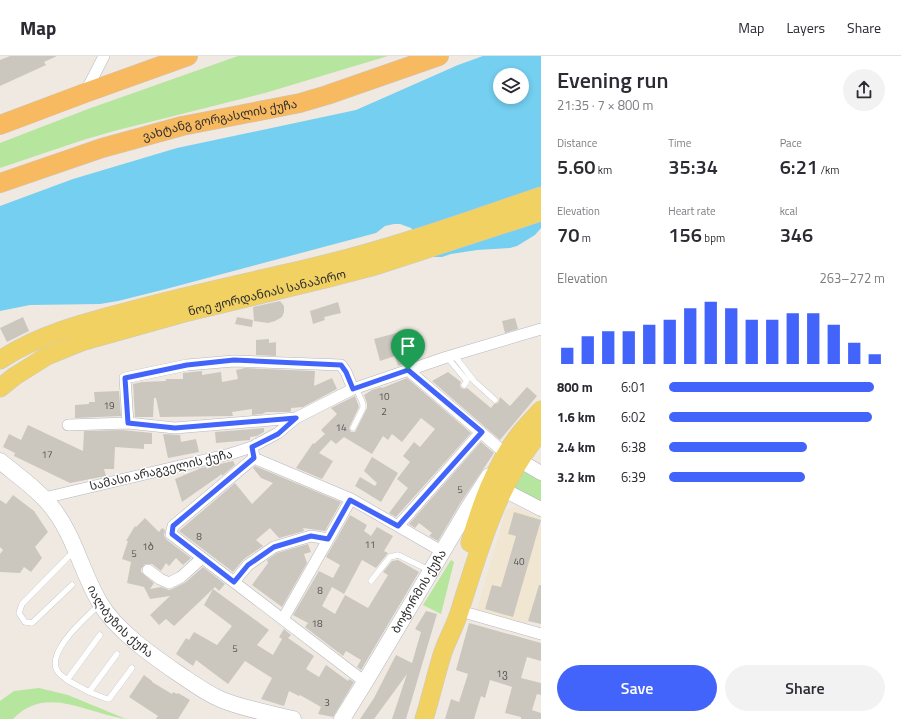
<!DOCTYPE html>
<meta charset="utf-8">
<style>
:root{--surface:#fff;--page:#f2f2f3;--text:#2b2b33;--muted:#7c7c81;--line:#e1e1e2;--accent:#4264fb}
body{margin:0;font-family:"Titillium Web","Noto Sans Georgian",sans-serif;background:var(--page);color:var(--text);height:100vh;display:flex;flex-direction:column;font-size:15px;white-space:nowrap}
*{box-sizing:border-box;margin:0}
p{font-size:13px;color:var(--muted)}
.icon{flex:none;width:22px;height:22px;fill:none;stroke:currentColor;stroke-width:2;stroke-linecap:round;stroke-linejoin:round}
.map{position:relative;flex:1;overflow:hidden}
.panel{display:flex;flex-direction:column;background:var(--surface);width:360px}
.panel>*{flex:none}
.buttons{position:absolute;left:493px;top:12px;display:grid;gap:8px}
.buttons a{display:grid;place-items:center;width:36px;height:36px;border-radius:50%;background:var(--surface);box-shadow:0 2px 6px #0003;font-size:20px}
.pin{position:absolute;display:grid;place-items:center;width:34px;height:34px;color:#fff;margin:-41px -17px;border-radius:50% 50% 50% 0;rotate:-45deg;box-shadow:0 0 4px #0007}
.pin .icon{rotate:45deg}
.round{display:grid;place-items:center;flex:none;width:42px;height:42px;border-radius:21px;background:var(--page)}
.overview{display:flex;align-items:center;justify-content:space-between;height:68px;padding:0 16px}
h1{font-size:22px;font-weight:600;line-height:30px}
.stats{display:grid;grid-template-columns:repeat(3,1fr);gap:6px;height:68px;padding:4px 16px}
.stats div{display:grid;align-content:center}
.stats b{font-size:20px;font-weight:600}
.stats small{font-size:11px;font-weight:400}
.stats p{font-size:11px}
.chart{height:112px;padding:8px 16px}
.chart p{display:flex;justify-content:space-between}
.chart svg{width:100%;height:72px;margin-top:4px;stroke:var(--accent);stroke-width:6}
.primary-button{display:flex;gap:8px;margin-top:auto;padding:8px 16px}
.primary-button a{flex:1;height:46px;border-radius:24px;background:var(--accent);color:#fff;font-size:16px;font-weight:600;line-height:46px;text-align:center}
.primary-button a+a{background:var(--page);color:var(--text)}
ul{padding:0 16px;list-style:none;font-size:13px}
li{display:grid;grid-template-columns:64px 48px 1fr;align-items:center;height:30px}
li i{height:10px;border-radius:5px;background:var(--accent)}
header{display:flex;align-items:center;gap:24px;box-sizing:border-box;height:56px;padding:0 20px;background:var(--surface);border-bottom:1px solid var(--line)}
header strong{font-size:19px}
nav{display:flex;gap:22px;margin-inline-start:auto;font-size:14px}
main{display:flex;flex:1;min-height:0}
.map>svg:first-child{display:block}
.education{fill:#f0e6d1}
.green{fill:#b6e59e}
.water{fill:#75cff0;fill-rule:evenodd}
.building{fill:#cbc7bf}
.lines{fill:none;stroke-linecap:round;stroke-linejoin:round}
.service-casing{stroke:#b4b7c1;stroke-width:6}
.minor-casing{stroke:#b4b7c1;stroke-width:12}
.tertiary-casing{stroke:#b4b7c1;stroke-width:15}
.secondary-casing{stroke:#b4b7c1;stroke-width:17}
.primary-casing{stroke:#c9c9c9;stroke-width:19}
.trunk-casing{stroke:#c9c9c9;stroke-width:20}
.service{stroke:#fff;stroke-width:5.5}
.minor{stroke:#fff;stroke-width:11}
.tertiary{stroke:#fff;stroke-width:14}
.secondary{stroke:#fff;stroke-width:16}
.primary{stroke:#f2d163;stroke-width:18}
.trunk{stroke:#f8ba60;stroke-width:19}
.route-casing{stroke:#fff;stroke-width:8}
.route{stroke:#4264fb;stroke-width:5}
.labels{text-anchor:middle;stroke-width:3;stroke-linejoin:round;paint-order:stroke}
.number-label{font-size:10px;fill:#555452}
.street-label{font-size:12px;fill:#2e2e2e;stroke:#fff}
</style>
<header>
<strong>Map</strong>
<nav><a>Map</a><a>Layers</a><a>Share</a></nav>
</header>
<main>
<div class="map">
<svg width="541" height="663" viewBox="0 0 541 663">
<rect width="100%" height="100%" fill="#efe9e1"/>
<path class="education" d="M516 451 541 462V536H536L527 568 477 554 506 454Z"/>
<path class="green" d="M238 0H388L265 37 114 75 83 84 0 112V87L88 53Z
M522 413 541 420V446L515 433 514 428Z
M451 504 454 506 441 558 423 549Z
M39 632 68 639 126 663C88 658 46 628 13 663H0V645L14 635Z"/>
<path class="water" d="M483 0H541V172L535 179 517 190 510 192 477 194 451 198 442 201H435L430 199 411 172 400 168H394L385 170 376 177 166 233 118 245 100 248 30 249 0 255V150L73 123 177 92 356 54 458 9ZM500 19H522V41H500Z"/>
<path class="building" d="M10 0H57L44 6 46 9 0 30V4Z
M280 245 284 250V256L282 261 275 265 268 267 254 265 253 251Z
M338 246 341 257 324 261 325 264 313 268 310 255Z
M23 261 29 275 7 286 0 272Z
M237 261 253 264 252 271 235 268Z
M515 262 518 273 505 277 502 265Z
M400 276 402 282 408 280 415 305 398 310 395 300 380 305 374 283Z
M269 283V287L276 286V300L256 299V284Z
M245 312 315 315 314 330 332 322 337 333 303 351 291 352V355L289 356H266L262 358 252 359V353L232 356 233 360 160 361 156 342H154L153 361H135L133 328 142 326 166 325V323H183V317L202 315V319L221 316 222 326 238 323 236 314Z
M448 316 461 326 460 329 461 332 464 333 467 332 491 352 494 348 498 347 500 341 510 350 527 331 537 340 500 384 432 325Z
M407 322 471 377 396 461 389 457 408 432 397 423 410 406 403 400 414 386 420 391 435 373 421 362 402 386 392 378 388 384 383 380 372 398 344 381 336 388 331 384 319 397 333 405 322 423 296 412 313 387 314 388 325 378 321 374 337 358 331 352 355 340 359 351 349 372 351 376H355L367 352V347L364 339 372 334 381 331 382 332Z
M119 335 121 360 75 362V349L89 348V346H95L94 336Z
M28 369 83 395 84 375 122 374 152 377V388H144V393L115 391 114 413H104L106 420 70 427 14 400 15 397 3 391 9 378 21 384Z
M264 372V376L257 380 250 381V384L216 387 215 376Z
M163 378 180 379 181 386 196 383 199 396 168 402Z
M481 386 494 397 461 446 438 485 429 480 432 477 419 467 415 472 409 468Z
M372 401 398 417 381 446 355 430 360 421 375 430 377 427 364 415Z
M233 405 235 409 222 420V418L182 446 175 423 201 412 206 411 207 413 211 410Z
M255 410 341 446 325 475 303 472 304 475 279 482 270 472 256 484 263 490 244 503 233 516 179 475 235 427 252 448 273 427 261 422 253 412Z
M13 439 34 455 48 476 35 491 42 502 31 516 24 511 20 517 0 516V498L3 494 0 491V444L6 448Z
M514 456 541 464 513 561 485 553 492 529 501 531 516 480 508 478Z
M350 459 367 469 364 475 371 480 377 471 393 480 384 495 388 497 376 512 362 504 344 538 332 531 322 550 335 558 345 539 368 552 388 519 383 516 392 505 398 504 419 516 361 614 357 611 361 604 346 595 343 600 305 571 308 567 293 559 319 515 333 522 340 509 326 501Z
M145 462 159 476 162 472 165 474 164 480 167 484 191 502 183 509 176 502 169 510 166 507 161 515 152 508H145L141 513V516L154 527 150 533 161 531 169 534 172 533 186 526 203 511 225 528 219 535 215 531 174 570 166 563 159 569 150 559 170 540 150 543 144 531 127 527 131 506 122 503 128 485H126L135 470 136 471Z
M308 488 311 496 304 498 307 507 282 551 252 529 268 507 267 504 277 497Z
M539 529H541V568L528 565Z
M213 533 269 574 257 589 273 599 282 583 279 581 284 573 291 579 288 582 314 600 306 613 319 621 326 609 348 625 349 623 354 626 333 661 318 658 321 651 300 639 299 640 289 635 284 650 261 643 272 622 245 605 228 628 196 604 193 610 176 598 186 582 189 584 194 576 217 589 232 570 204 549Z
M426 555 437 558 406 663H392L407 618 374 663H360L374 642 396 599 412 607 421 576 415 573Z
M469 567 541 587V605L527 601 521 622 541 627V639L537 638 532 654 541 657V663H521V661L505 657 512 631 490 624 485 642 481 640 474 663H445L451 643 459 646 468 618 456 614Z
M144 619 152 625V626L172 638 173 636 177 638 178 637 190 644 178 663H156L158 660 129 641Z"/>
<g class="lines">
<defs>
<path id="service" d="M454 299 474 325 495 344
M447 301 467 325 464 329
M353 372 363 352V348L356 332
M371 525 390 501 398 499 429 514
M72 529 32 567 25 566 19 557 22 548 74 495
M100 579 67 624 89 636 107 643H109L132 612
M67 624C64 621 60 619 58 616 44 596 88 560 100 548
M89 636 117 598"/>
<path id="minor" d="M85 37 104 0
M408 314 506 398
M128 367 125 322 187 309 234 305 341 309 346 316 353 333
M68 369 128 367 175 372 296 362
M253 395 254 402 351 443 443 496
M254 402 173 470 171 478 365 626
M44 442 230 398 252 391 278 377 296 362 353 333 447 301 541 273
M398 470 481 376
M148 514 160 523 169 527 181 521 202 502
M234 526 248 509 274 491 311 480 328 483
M460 555 541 578
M283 563 351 443"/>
<path id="tertiary" d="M512 400 541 417
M502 424 504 434 541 453"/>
<g id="secondary">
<path id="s1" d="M0 405C18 420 40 435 54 454 75 482 82 517 100 547 116 574 150 598 176 616 190 625 204 636 220 643 243 653 269 657 293 663"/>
<path id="s2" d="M342 663 365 626 469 451 489 420"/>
</g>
<g id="primary">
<path d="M0 304C40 278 83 267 129 255 194 237 260 224 325 208 399 190 470 164 541 140"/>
<path id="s3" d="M0 332 15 320 47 300 84 285 184 257 329 222 375 210 541 156"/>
<path d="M470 487C481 449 494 412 518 380 525 371 533 363 541 354"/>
<path d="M424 663C431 641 436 618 443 596 448 582 456 568 460 554 480 491 498 426 541 375"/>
</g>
<g id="trunk">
<path d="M0 69 85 37 188 0"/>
<path id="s4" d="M0 127 102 92 182 70 300 47 327 39 439 0"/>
</g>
</defs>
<use href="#service" class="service-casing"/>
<use href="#minor" class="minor-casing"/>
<use href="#tertiary" class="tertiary-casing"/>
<use href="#secondary" class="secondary-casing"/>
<use href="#primary" class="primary-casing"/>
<use href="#trunk" class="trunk-casing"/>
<use href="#service" class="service"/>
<use href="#minor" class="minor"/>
<use href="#tertiary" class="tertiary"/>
<use href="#secondary" class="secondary"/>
<use href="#primary" class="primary"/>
<use href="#trunk" class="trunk"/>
</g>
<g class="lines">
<defs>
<path id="route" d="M234 304 341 309 346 316 353 333 408 314 482 376 398 470 350 444 328 483 311 480 274 491 248 509 234 526 172 478 173 470 254 402 252 391 278 378 296 362 175 372 128 367 125 322 187 309Z"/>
</defs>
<use href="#route" class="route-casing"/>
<use href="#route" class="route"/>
</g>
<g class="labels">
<g class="number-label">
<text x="384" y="344">10</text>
<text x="109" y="353">19</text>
<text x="384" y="359">2</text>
<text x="341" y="375">14</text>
<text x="47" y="402">17</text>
<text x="460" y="437">5</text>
<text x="199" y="484">8</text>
<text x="370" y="492">11</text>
<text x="148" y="494">1ბ</text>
<text x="134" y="501">5</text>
<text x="519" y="509">40</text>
<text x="320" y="538">8</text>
<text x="317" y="571">18</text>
<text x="235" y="596">5</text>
<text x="502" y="621">1ვ</text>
<text x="327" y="650">3</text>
</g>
<g class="street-label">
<text dy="4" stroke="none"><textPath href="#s4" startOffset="229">ვახტანგ გორგასლის ქუჩა</textPath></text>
<text dy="4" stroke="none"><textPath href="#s3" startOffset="286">ნოე ჟორდანიას სანაპირო</textPath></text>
<text transform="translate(161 414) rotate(-13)" y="4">სამასი არაგველის ქუჩა</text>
<text dy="4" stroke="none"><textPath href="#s2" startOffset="149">ბოჭორმის ქუჩა</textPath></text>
<text dy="4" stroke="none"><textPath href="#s1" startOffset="204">იალბუზის ქუჩა</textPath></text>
</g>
</g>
</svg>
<div class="buttons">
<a><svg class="icon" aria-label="layers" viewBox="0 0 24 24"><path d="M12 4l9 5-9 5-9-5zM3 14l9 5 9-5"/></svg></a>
</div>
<div class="pin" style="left:408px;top:314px;background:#1e9e55"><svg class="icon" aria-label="arrive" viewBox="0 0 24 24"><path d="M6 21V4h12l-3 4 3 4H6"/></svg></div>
</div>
<section class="panel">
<div class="overview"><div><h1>Evening run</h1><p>21:35 · 7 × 800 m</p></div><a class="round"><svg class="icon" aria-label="share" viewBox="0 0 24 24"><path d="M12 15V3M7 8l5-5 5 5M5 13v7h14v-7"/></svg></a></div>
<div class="stats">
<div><p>Distance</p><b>5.60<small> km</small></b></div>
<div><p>Time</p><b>35:34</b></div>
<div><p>Pace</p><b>6:21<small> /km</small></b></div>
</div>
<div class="stats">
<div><p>Elevation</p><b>70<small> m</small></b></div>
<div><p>Heart rate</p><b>156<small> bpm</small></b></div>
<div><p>kcal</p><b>346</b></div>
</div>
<div class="chart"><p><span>Elevation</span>263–272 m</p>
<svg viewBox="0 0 160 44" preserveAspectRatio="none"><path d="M5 44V34M15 44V27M25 44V24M35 44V24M45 44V20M55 44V17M65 44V10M75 44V6M85 44V10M95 44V17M105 44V17M115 44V13M125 44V13M135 44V20M145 44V31M155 44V38"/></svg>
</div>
<ul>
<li><b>800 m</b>6:01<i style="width:95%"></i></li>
<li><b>1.6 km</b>6:02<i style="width:94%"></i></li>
<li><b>2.4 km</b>6:38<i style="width:64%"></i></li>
<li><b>3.2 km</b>6:39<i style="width:63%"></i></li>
</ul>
<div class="primary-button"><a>Save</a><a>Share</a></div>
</section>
</main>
